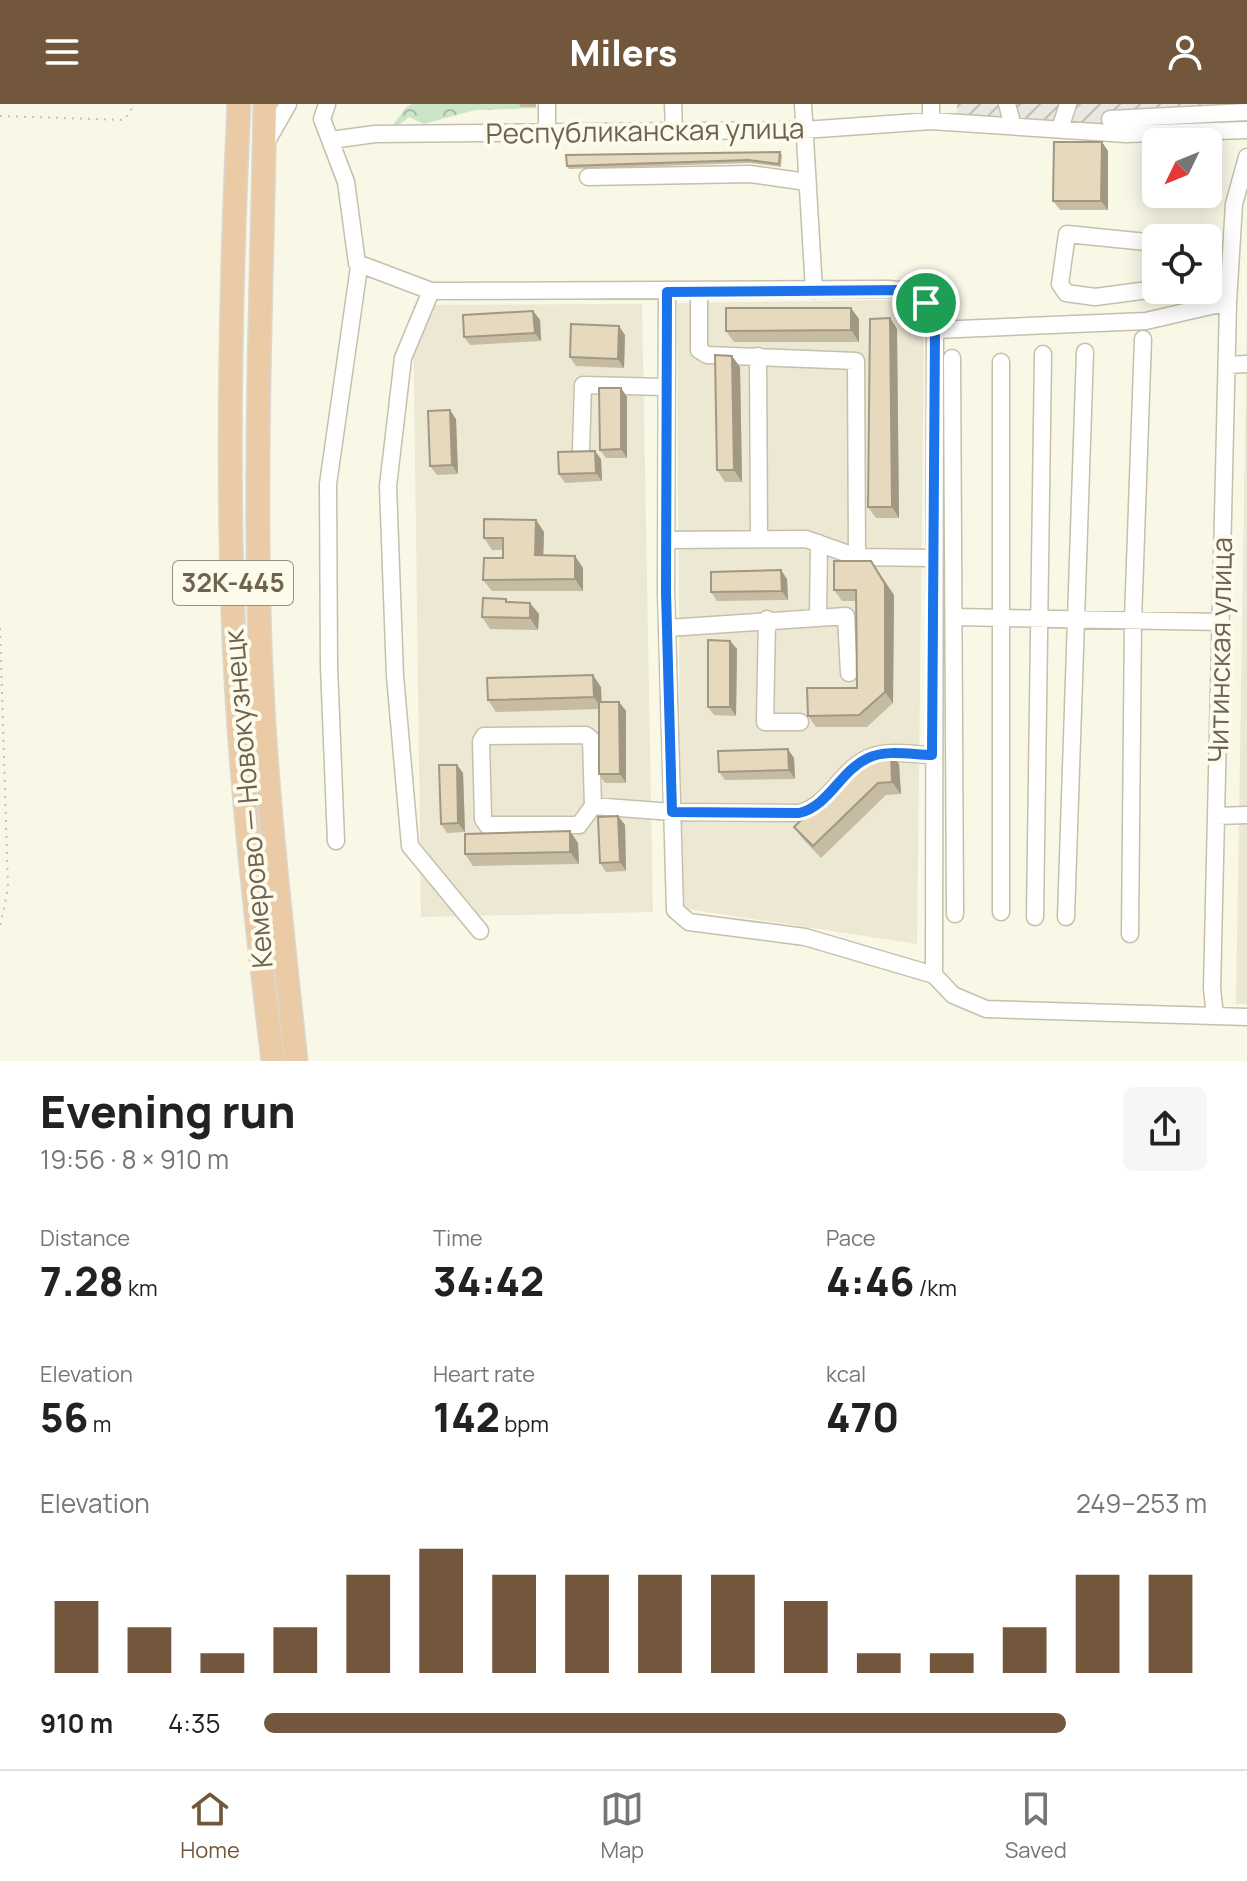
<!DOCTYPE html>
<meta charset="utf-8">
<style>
:root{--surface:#fff;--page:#f6f6f6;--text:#222;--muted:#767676;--line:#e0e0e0;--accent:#72573c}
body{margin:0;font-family:Manrope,sans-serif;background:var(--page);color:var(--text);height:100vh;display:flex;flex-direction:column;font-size:30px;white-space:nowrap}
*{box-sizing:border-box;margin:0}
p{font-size:26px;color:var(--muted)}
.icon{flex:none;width:44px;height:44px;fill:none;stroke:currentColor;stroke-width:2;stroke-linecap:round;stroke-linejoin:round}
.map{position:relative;height:957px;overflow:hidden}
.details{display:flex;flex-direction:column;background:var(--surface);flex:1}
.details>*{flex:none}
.needle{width:52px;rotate:227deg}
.buttons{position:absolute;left:1142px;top:24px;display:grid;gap:16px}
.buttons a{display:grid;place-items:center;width:80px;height:80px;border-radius:12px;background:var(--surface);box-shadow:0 4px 20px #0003;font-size:40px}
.pin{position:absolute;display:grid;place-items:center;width:68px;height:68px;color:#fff;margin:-34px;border:4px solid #fff;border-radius:50%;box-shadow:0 2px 8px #0007}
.round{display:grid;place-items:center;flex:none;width:84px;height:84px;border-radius:12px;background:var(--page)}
.summary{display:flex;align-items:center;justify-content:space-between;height:136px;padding:0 40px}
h1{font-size:44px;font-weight:800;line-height:60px}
.figures{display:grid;grid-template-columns:repeat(3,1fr);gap:12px;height:136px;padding:8px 40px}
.figures div{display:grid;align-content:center}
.figures b{font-size:40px;font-weight:800}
.figures small{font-size:22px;font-weight:400}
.figures p{font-size:22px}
.chart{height:224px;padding:16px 40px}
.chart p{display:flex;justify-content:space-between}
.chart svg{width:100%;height:144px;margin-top:8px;stroke:var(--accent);stroke-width:6}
ul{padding:0 40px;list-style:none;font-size:26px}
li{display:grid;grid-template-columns:128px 96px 1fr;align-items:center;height:60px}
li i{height:20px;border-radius:10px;background:var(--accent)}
header{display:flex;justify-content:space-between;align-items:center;height:104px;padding:0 40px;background:var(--accent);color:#fff;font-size:36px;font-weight:800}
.tabs{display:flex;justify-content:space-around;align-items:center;height:112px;border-top:2px solid var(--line);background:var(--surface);font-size:22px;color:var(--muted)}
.tabs a{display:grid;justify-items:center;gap:4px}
.tabs .selected{color:var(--accent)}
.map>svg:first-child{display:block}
.residential{fill:#ede8d4}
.industrial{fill:url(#industrial-furrows)}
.forest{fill:url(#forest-crowns)}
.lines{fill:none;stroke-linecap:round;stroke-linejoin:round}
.minor-casing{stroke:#c6bfac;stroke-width:19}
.highway-casing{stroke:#dad6d1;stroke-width:25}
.path{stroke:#cfc1a5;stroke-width:2;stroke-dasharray:2 6;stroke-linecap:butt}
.minor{stroke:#fff;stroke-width:16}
.highway{stroke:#ebcba5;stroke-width:22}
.wall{fill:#c6bba3}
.shaded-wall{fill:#a19884}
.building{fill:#e6d9bd;stroke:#a19884;stroke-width:2}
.route-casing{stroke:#fff;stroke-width:16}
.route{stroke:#1a73e8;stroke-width:10}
.labels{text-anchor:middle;stroke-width:8;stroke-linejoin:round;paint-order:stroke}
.shield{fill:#fcfbec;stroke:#99917e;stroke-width:2}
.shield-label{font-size:26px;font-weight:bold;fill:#6f634f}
.street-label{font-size:28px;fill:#6f634f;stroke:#fcfbec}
</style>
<header><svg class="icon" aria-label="menu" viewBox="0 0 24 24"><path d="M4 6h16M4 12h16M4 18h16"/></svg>Milers<svg class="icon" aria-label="person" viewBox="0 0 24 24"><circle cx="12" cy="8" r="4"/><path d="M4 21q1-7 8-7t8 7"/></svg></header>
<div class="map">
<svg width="1247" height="957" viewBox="0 0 1247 957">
<defs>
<pattern id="industrial-furrows" width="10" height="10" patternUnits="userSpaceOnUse" patternTransform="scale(2)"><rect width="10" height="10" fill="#eae7e0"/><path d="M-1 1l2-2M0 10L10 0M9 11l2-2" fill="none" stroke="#c2bfb8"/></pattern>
<pattern id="forest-crowns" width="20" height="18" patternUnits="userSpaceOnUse" patternTransform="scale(2)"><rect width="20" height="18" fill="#cae5c7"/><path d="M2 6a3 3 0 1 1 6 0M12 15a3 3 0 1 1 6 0" fill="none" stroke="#a8bda4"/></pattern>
</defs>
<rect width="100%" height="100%" fill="#f9f7e6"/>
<path class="residential" d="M890 196 913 205 924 238 917 840 681 804 677 199Z
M642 200 653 808 421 813 413 201Z
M1247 211V900H1236Z"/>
<path class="industrial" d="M957 0H1247V12L1130 22 957 12Z"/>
<path class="forest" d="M412 0H532L538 4 475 6 424 20 409 13 385 32 406 3Z"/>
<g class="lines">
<defs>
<path id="minor" d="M327 0 322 15 346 78 357 159 431 187 889 185C918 186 928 198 935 226L934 871 953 891 986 905 1215 912
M547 0V28
M673 0 674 26
M803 0 814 186
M1007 0 1013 22
M1110 15 1247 8
M931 17V0
M1060 25 1068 0
M331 36 375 30 804 26 931 17 1126 30 1247 26
M267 37 288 0
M1247 53 1234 100 1228 198 1212 884 1215 912 1247 913
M588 73 750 70 807 78
M1156 139 1067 130 1060 180 1066 189 1095 193 1156 185
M431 187 403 254 388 382 395 572 410 742 480 827
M699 187V246L707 251 856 257 857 453
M667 188 666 488 675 806 689 818 805 833 934 871
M935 226 1146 217 1228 198
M758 252 759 435
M952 254 955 810
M1227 261 1247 260
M581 346 583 281 666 283
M667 436 806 435 857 453 932 454
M818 513 819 439
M955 513 1221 518
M767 515 765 618H800
M668 524 846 512 849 569
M586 631 591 635 593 702 579 721H487L483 715 481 637 484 632Z
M593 702 672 708 799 709C829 702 840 667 868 654 886 645 913 651 932 651
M1216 712 1247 711
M336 737 329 562 328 380 359 163
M1001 808V258
M1035 813 1043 250
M1066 813 1085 248
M1130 830 1133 516 1143 235"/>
<path id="highway" d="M239 0C231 169 227 340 233 510 238 659 255 808 273 957
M265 0C262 168 255 336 259 504 262 655 280 807 296 957"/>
</defs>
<use href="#minor" class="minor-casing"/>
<use href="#highway" class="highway-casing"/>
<path class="path" d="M0 12 124 16 135 0
M0 524 8 784 0 823"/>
<use href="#minor" class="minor"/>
<use href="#highway" class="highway"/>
</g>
<path class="wall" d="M519 0H536V3H521Z
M1102 38 1108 47V106H1060L1053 97Z
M780 48 782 51 781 63 750 59 569 65 567 62Z
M851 204 859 215V238H734L726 227Z
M533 207 540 216 541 237 470 241 464 233Z
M890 214 897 225 899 414H876L868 403Z
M625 231 624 264 576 262 570 253Z
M732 252 740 263 742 378H725L717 366Z
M621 284 627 293V354H606L600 346Z
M456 315 458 370 437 371 430 362Z
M601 355 602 377 565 379 559 370Z
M536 416 544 428 543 452H575L583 464V487H492L483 476 503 454V446H492L484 434Z
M871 457 894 491 893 599 867 623H816L808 612 857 584V497H842L834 486Z
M787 475 788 496 717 497 711 488Z
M509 498 539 510 538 526 490 525 482 513Z
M730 537 737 545 736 612 714 611 708 603Z
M601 583V598H619L626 607V679H605L599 670V605L496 608 488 596Z
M891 649 899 660 901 690 886 691 821 754 802 734 794 723Z
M794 654 795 675 725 676 719 668Z
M457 661 463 669 465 728 447 729 441 720Z
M618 712 625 721 626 767 606 768 600 759Z
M578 739 579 760 473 762 465 750Z"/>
<path class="shaded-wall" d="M1102 38 1108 47V106L1101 97Z
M851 204 859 215V238L851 226Z
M533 207 540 216 541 237 535 229Z
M890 214 897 225 899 414 892 403Z
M619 222 625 231 624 264 618 255Z
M732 252 740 263 742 378 734 366Z
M621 284 627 293V354L621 345Z
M450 306 456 315 458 370 452 361Z
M595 347 601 355 602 377 596 369Z
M536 416 544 428 543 463 535 451Z
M575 452 583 464V487L575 475Z
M871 457 894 491 893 599 885 588Z
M781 466 787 475 788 496 782 487Z
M530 499 539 510 538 526 530 514Z
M730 537 737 545 736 612 730 603Z
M593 571 601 583 602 605 594 593Z
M619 598 626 607V679L620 670Z
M788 645 794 654 795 675 789 666Z
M891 649 899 660 901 690 892 678Z
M457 661 463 669 465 728 458 719Z
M618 712 625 721 626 767 620 758Z
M570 727 578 739 579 760 570 748Z"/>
<path class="building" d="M1054 38H1102L1101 97H1053Z
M780 48 779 60 748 56 567 62 566 51Z
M726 204H851V226L726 227Z
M533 207 535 229 464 233 463 211Z
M890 214 892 403H868L870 215Z
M571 220 619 222 618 255 570 253Z
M715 251 732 252 734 366H717Z
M599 284H621V345L600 346Z
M450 306 452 361 430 362 428 307Z
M595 347 596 369 559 370 558 348Z
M484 415 536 416 535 451 575 452V475L483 476 484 454H503V434H484Z
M834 457H871L885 480V588L859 611 808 612 807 584H857L856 486H834Z
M781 466 782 487 711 488V468Z
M483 494 506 495V498L530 499V514L482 513Z
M708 536 730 537V603H708Z
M593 571 594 593 488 596 487 574Z
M599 598H619L620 670H599Z
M788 645 789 666 719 668 718 647Z
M891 649 892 678 878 679 813 742 794 723 870 650Z
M439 661H457L458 719 441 720Z
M618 712 620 758 600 759 598 713Z
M570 727V748L465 750V730Z"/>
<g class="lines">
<defs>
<path id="route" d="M905 186 926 199 935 226 932 651C913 651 886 645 868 654 840 667 829 702 799 709L672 708 666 488 667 188Z"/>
</defs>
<use href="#route" class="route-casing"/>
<use href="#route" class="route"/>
</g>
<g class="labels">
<rect class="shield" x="173" y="457" width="120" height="44" rx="6"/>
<g class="shield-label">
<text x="233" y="488">32К-445</text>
</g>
<g class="street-label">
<text transform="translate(645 27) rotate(-1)" y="10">Республиканская улица</text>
<text transform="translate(1220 546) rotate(-89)" y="10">Читинская улица</text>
<text transform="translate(248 695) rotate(-95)" y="10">Кемерово — Новокузнецк</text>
</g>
</g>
</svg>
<div class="buttons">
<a><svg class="needle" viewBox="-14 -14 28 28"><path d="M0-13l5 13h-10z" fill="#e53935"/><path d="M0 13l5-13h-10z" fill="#767676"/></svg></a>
<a><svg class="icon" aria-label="locate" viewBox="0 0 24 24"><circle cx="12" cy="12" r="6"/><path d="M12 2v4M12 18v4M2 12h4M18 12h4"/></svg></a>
</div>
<div class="pin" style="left:926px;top:199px;background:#1e9e55"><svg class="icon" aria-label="arrive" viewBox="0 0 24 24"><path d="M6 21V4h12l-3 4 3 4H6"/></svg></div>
</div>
<section class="details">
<div class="summary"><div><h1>Evening run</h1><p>19:56 · 8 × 910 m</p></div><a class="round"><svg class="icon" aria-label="share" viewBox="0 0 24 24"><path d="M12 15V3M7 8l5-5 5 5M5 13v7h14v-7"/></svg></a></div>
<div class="figures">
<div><p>Distance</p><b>7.28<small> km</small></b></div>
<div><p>Time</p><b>34:42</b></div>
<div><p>Pace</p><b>4:46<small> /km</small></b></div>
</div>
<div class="figures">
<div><p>Elevation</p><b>56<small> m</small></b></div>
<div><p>Heart rate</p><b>142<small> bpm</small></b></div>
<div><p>kcal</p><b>470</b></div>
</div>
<div class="chart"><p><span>Elevation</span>249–253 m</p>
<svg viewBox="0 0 160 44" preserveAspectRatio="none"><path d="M5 44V22M15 44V30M25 44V38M35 44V30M45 44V14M55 44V6M65 44V14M75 44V14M85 44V14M95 44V14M105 44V22M115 44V38M125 44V38M135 44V30M145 44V14M155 44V14"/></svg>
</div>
<ul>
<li><b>910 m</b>4:35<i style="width:85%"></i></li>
</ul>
</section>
<nav class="tabs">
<a class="selected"><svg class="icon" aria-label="home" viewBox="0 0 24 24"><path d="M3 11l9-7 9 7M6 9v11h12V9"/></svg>Home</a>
<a><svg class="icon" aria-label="map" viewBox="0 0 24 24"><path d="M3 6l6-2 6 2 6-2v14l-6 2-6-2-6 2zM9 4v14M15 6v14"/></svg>Map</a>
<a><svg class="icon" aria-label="saved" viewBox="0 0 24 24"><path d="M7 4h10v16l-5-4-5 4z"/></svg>Saved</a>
</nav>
